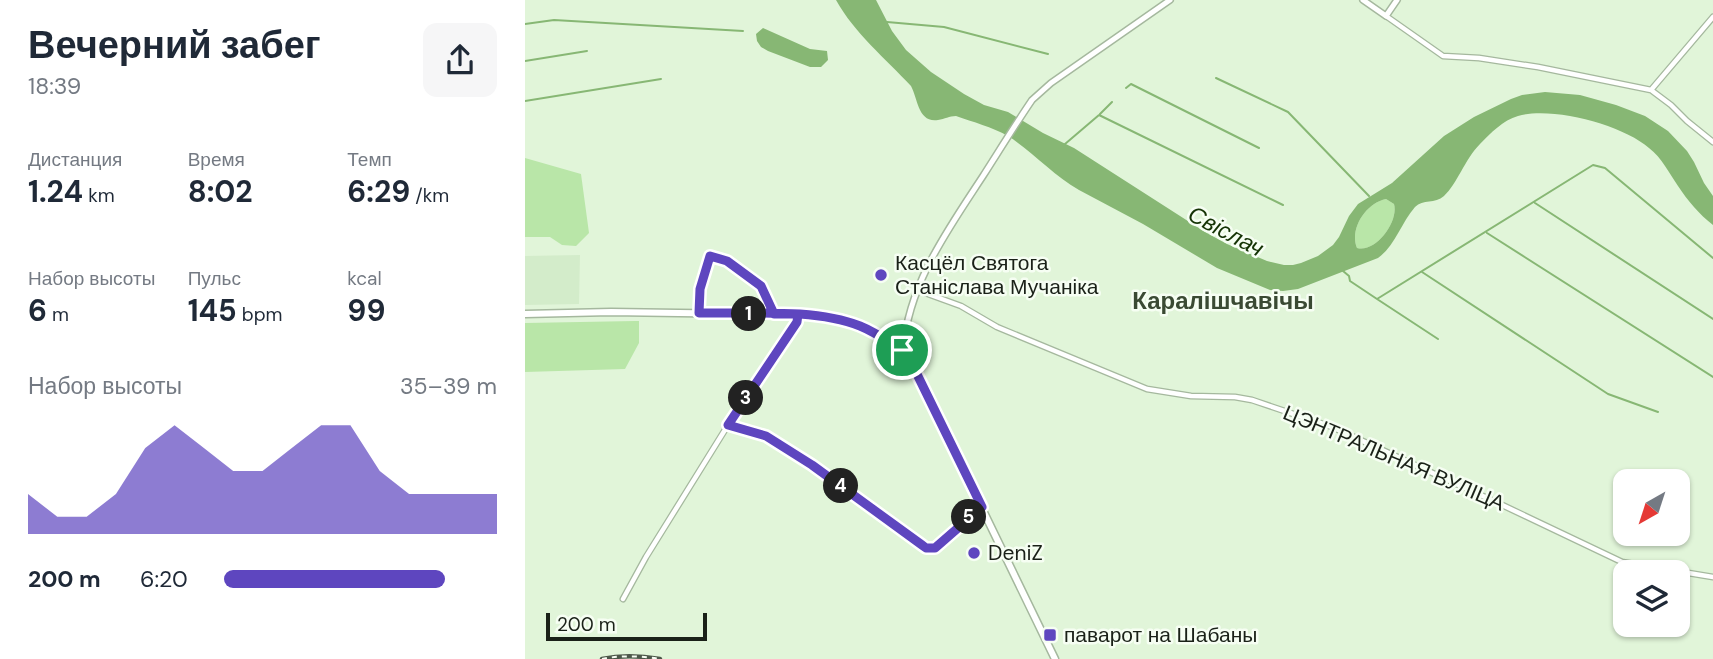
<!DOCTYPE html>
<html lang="ru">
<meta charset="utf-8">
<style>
:root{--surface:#fff;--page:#f6f6f7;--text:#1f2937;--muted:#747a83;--accent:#5e46bf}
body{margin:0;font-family:"DM Sans",sans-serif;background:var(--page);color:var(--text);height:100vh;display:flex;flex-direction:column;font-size:26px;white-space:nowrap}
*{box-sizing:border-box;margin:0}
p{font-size:23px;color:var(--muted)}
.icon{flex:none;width:38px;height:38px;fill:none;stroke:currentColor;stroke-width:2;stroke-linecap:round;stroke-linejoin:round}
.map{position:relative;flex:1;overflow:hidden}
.sheet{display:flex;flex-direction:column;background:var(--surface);width:525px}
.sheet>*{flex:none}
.needle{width:46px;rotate:219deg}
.fabs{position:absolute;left:1088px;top:469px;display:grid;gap:14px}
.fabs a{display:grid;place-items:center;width:77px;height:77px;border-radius:14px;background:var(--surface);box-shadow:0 2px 5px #0004;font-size:35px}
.scale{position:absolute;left:21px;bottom:18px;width:161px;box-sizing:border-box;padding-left:7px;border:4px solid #1a2118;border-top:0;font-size:19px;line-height:24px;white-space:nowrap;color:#1a2118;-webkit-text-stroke:5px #f6fef3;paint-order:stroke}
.pin{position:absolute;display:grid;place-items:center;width:60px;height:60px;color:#fff;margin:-30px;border:4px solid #fff;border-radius:50%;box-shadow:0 2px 7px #0007}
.km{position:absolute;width:35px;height:35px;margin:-18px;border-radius:50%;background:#222;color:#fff;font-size:19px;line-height:35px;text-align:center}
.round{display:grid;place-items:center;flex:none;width:74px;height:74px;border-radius:14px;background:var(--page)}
.summary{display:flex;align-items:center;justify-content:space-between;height:119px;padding:0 28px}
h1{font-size:38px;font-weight:700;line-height:52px}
.metrics{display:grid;grid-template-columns:repeat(3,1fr);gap:10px;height:119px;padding:7px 28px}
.metrics div{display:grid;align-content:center}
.metrics b{font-size:30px;font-weight:700}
.metrics small{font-size:19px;font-weight:400}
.metrics p{font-size:19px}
.chart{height:196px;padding:14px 28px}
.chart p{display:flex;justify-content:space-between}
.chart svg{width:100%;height:126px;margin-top:7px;fill:var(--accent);opacity:.7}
ul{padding:0 28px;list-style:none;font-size:23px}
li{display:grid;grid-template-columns:112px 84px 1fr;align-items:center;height:52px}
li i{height:18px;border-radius:9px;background:var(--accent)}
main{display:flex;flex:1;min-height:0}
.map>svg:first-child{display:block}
.built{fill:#d3ecca}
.green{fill:#b9e6a8}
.water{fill:#87b774;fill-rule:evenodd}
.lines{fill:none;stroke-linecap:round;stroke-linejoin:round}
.stream{stroke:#87b774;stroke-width:2}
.minor-casing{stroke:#a5b89e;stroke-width:7}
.tertiary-casing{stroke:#a5b89e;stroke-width:8}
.secondary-casing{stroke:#a5b89e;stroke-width:9}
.minor{stroke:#fff;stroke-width:4.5}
.tertiary{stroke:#fff;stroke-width:5}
.secondary{stroke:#fff;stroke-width:6}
.rail-casing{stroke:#4c5749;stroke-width:4.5}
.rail{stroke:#f6fef3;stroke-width:2;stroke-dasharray:5;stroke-linecap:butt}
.route-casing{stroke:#fff;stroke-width:14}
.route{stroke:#5e46bf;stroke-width:9}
.poi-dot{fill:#5e46bf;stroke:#f6fef3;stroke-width:2.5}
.labels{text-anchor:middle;stroke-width:5;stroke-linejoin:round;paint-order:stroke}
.poi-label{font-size:21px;fill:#1a2118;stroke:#f6fef3;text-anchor:start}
.street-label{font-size:21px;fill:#1a2118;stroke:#f6fef3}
.water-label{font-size:23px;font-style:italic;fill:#143304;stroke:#f6fef3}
.quarter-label{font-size:24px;font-weight:bold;fill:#3a4a33;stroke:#f6fef3}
</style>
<main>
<section class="sheet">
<div class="summary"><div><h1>Вечерний забег</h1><p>18:39</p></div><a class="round"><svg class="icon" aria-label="share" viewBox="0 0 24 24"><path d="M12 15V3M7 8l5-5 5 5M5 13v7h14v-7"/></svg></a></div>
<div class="metrics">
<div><p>Дистанция</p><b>1.24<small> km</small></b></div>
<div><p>Время</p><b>8:02</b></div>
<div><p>Темп</p><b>6:29<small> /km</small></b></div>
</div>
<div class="metrics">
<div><p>Набор высоты</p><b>6<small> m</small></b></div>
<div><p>Пульс</p><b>145<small> bpm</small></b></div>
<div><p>kcal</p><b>99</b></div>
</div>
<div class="chart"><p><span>Набор высоты</span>35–39 m</p>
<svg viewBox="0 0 160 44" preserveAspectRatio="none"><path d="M0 44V30L10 38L20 38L30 30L40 14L50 6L60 14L70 22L80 22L90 14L100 6L110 6L120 22L130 30L140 30L150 30L160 30V44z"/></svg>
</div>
<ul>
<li><b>200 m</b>6:20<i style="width:81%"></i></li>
</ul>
</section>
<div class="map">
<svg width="1188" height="659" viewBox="0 0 1188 659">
<rect width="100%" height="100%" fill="#e1f5d9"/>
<path class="built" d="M55 255 54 304 0 305V256Z"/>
<path class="green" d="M0 158 56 174 64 233 51 246 37 245 25 237H0Z
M861 199 869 204C874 221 851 253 832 248 824 229 841 203 861 199Z
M110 321H114V343L100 369 0 372V323Z"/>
<path class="water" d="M311 0H351L367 31 381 50 406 72 439 94 459 105 483 112 518 133 549 148 680 232 702 244 742 261 759 265H768L776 263 793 256 808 245 814 237 824 216 833 204 867 183 919 136 949 117 986 99 997 95 1020 92 1055 95 1091 105 1120 116 1143 131 1162 151 1169 162 1179 183 1188 196V225C1174 214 1163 201 1153 186 1144 173 1137 158 1124 148 1098 125 1027 106 993 116 978 120 966 133 955 144 940 159 932 184 919 196 910 204 898 199 890 207 876 223 870 246 853 258L773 289 758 291 745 290 692 268 618 224 554 190C528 175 508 152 483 136 467 127 448 122 431 116 424 116 420 119 413 120 393 123 393 99 386 86 360 58 330 34 311 0ZM861 199 869 204C874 221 851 253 832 248 824 229 841 203 861 199Z
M238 28 285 49 302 51 303 60 296 67H285L243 51 236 47 232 41 231 34Z"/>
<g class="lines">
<path class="stream" d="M362 22 419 27 523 54
M0 24 29 20 218 31
M0 61 62 51
M691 78 763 112 844 196
M601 88 606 84 734 148
M0 101 136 79
M575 114 587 102
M540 144 574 115 758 205
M1010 203 1188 319
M962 233 1188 377
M818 271 824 276 825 281 852 299 1068 165 1080 168 1188 258
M897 272 1083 394 1133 412
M852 299 913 339"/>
<defs>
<path id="minor" d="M861 16 918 56 954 58 1013 67 1126 90 1146 105 1162 121 1188 142
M1126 90 1188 17
M392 290 436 306 472 327 622 389 666 396 710 397 727 400 807 427 973 503 1097 562 1188 577
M174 313 175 289 185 255 202 261 236 286 249 314
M203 425 241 436 287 465 401 548 410 549 457 507
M98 599 121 557 203 425 272 322 273 314"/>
<path id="tertiary" d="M838 0 861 16 872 0
M378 350C384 283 422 231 458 176 474 151 490 125 507 100L526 83 645 0"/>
<path id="secondary" d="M0 314 86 312 291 315 313 319 345 331 378 350 388 366 530 659"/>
</defs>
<use href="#minor" class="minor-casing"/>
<use href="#tertiary" class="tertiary-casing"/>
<use href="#secondary" class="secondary-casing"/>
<use href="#minor" class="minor"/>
<use href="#tertiary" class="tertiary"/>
<use href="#secondary" class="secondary"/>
<defs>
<path id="rail" d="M77 659C96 655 117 656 135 659"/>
</defs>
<use href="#rail" class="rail-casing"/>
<use href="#rail" class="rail"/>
</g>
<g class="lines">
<defs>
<path id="route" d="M377 350C364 342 350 332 335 326 289 308 224 314 174 313L175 289 185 256 202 261 236 286 249 314H273L272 322 203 425 241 436 287 465 397 545 401 548H410L457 507 388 366 377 350"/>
</defs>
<use href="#route" class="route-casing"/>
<use href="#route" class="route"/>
</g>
<g class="poi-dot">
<circle cx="356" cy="275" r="7"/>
<circle cx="449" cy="553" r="7"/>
<rect x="518" y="628" width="14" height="14" rx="3.5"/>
</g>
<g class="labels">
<g class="poi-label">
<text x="370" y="270">Касцёл Святога<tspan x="370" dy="24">Станіслава Мучаніка</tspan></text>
<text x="463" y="560">DeniZ</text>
<text x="539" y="642">паварот на Шабаны</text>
</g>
<g class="street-label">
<text transform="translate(869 458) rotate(23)" y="7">ЦЭНТРАЛЬНАЯ ВУЛІЦА</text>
</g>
<g class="water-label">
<text transform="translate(701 231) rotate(28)" y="8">Свіслач</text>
</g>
<g class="quarter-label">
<text x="698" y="309">Каралішчавічы</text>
</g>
</g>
</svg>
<div class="fabs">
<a><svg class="needle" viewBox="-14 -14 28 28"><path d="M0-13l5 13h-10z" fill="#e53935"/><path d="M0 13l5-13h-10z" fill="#747a83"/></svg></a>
<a><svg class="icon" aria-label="layers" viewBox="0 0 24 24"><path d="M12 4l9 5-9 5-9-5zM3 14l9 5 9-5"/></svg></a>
</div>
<div class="scale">200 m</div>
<div class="pin" style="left:377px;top:350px;background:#1e9e55"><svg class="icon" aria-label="arrive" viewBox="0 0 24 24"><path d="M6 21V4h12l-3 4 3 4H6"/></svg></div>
<b class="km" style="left:224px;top:314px">1</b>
<b class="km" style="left:221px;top:398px">3</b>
<b class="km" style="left:316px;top:486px">4</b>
<b class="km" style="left:444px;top:517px">5</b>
</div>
</main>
